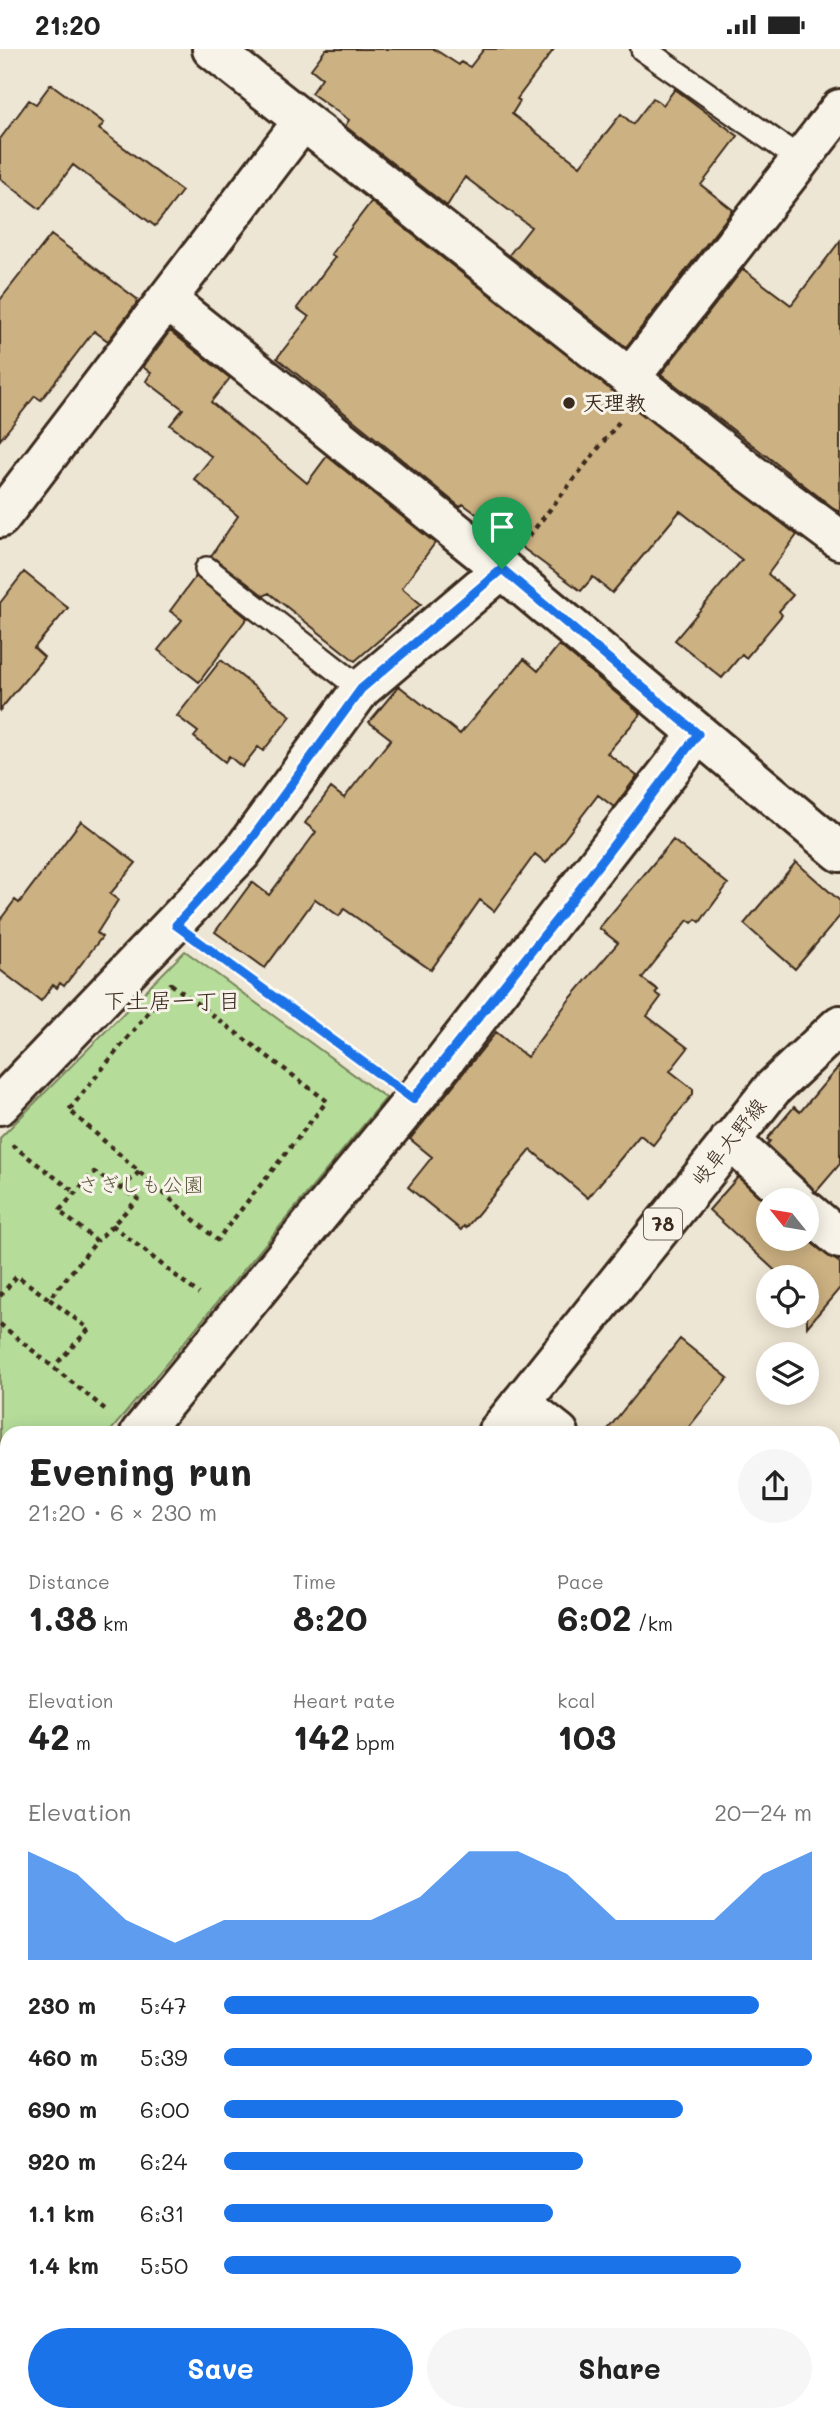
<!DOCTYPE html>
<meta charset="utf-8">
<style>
:root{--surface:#fff;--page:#f6f6f6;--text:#222;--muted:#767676;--accent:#1a73e8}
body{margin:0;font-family:Mali,"Klee One",sans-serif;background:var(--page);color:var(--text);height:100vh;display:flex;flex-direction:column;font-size:26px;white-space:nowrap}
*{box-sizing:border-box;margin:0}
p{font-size:23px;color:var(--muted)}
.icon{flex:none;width:38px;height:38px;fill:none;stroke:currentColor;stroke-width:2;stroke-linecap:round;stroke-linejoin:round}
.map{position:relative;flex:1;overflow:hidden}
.details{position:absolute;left:0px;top:1377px;width:840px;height:996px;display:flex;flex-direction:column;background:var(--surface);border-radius:21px 21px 0 0;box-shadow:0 4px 18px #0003}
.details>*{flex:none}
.needle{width:46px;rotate:300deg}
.tools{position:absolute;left:756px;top:1139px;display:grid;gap:14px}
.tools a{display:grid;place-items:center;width:63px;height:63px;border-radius:50%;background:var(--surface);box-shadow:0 4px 18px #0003;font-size:35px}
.pin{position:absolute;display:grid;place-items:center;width:60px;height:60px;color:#fff;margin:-72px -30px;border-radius:50% 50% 50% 0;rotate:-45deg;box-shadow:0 0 7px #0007}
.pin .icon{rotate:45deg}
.round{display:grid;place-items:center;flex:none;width:74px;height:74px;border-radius:37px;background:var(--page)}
.headline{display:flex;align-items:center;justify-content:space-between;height:119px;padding:0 28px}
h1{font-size:38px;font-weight:700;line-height:52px}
.metrics{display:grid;grid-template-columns:repeat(3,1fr);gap:10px;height:119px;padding:7px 28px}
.metrics div{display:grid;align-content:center}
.metrics b{font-size:35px;font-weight:700}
.metrics small{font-size:19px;font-weight:400}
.metrics p{font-size:19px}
.chart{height:196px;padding:14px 28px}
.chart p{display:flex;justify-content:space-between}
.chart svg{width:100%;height:126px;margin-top:7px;fill:var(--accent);opacity:.7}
.action{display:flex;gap:14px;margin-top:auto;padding:14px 28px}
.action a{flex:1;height:80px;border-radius:42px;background:var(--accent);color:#fff;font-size:28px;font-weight:700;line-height:80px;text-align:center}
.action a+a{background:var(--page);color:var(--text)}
ul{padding:0 28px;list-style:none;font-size:23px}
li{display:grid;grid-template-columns:112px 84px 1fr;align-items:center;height:52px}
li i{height:18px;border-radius:9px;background:var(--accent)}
.status{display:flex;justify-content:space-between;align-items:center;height:49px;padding:0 35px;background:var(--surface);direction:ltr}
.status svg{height:19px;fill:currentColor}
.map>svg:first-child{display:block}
.green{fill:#b5dd99;stroke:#78845c;stroke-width:2}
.building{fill:#ccb182;stroke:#3b2a1e;stroke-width:2}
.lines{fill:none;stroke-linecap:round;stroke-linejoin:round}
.lane-casing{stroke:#3b2a1e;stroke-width:28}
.street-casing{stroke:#3b2a1e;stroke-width:44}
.secondary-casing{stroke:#3b2a1e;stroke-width:44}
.primary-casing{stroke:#3b2a1e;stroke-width:44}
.path{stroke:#3b2a1e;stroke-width:4.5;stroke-dasharray:5 5;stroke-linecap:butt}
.lane{stroke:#f7f3e8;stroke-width:23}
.street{stroke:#f7f3e8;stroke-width:38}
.secondary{stroke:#f7f3e8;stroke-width:38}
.primary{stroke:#f7f3e8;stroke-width:38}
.route-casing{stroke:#fff;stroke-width:14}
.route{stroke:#1a73e8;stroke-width:9}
.poi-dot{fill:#3b2a1e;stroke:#f7f3e8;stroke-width:2.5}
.labels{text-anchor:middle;stroke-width:6;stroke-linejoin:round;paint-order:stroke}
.shield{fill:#f7f3e8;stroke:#73665b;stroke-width:2}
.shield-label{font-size:19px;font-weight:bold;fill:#3b2a1e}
.poi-label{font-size:21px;font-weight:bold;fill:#3b2a1e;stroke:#f7f3e8;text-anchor:start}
.street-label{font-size:21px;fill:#3b2a1e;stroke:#f7f3e8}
.park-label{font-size:21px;fill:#5a573d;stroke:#f7f3e8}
.neighbourhood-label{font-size:23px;fill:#3b2a1e;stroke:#f7f3e8}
</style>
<div class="status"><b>21:20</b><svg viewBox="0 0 49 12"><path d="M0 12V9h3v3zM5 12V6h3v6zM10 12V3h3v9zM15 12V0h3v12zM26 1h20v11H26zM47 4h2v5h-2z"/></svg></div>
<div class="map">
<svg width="840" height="2372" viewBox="0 0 840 2372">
<rect width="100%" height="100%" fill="#eee6d4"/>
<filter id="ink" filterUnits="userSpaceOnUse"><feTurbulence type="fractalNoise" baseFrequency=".0143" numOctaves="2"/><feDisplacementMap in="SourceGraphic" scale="14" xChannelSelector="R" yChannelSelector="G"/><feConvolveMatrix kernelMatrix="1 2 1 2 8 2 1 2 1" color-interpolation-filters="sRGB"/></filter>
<g filter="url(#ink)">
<path class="green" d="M185 902 386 1049 109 1384H7V1508L0 1517V1089Z"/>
<path class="building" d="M326 0H434L459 16 461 13 470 18 484 0H554L517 50 520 52 512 65 580 117 621 65 633 75 653 49 663 56 675 40 738 87 701 136 733 161 626 298 509 206 531 178 465 128 447 157 345 77 349 71 311 44 322 29 311 20Z
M51 35 104 74 99 80 182 142 155 177 73 116 40 160 0 129V90L29 51 36 55Z
M371 153 797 486 768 525 793 546 779 562 782 566 746 609 742 605 722 629 675 591 742 511 680 462 612 544 593 528 581 542 463 455 460 458 277 309 309 268 297 259 335 208 331 205Z
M51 186 137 250 136 255 108 292 94 282 41 351 35 347 0 391V251Z
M840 192V464L661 325 743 220 791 256Z
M170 282 230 329 211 353 307 434 327 407 435 494 402 539 421 555 355 612 269 544 264 547 211 507 238 467 194 430 212 408 170 376 183 360 146 332 151 324 143 318Z
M24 523 68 559 34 599 44 608 0 661V554Z
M196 527 247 569 199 633 158 601 182 571 170 562Z
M559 596 641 665 607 704 637 727 614 758 598 746 546 814 535 805 494 862 480 851 431 921 344 860 339 867 315 850 265 919 215 883 252 833 269 846 316 783 305 774 331 739 344 749 391 690 369 673 399 637 460 685 524 610 538 622Z
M221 611 291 667 263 702 258 698 242 718 229 707 225 713 194 688 198 683 177 667Z
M81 772 136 814 110 845 118 851 97 884 102 888 64 937 60 934 57 939 53 936 41 952 0 921V871L15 851 19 854Z
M673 791 728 835 700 873 696 870 692 874 688 871 642 929 658 941 655 944 661 948 647 967 688 999 670 1022 693 1040V1045L653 1096 640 1086 588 1149 531 1101 466 1179 464 1177 461 1181 408 1138 432 1108 410 1090 496 983 527 1008 569 951 618 894 599 879Z
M796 813 840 852V867L795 920 744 875Z
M840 1016V1115L816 1143 767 1096 770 1092 767 1090 794 1058 800 1063Z
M738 1128 768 1156V1190H806L840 1214V1239L807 1278V1228H782L709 1161Z
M680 1290 728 1329 684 1384H605Z"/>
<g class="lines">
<defs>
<path id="lane" d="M643 0 801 111
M207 520 361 640
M833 1825 840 1816
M833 2073 840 2078
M0 2118 7 2123
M353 2366 364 2372
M562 2366 572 2372"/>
<path id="street" d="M212 0 753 426 840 491
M167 251 502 520 840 803
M630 329 840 60
M0 469 303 72
M0 1056 242 803 361 640 502 520
M730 1091 796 1152
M807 1162 840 1190
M521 1354 559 1384
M140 1384 424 1038 698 685
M0 1554 7 1546
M833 1577 840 1569
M833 1602 840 1608"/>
<path id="secondary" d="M0 1625 7 1631"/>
<path id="primary" d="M497 1384 772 1040 840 976
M0 2030 7 2021"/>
</defs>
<use href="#lane" class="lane-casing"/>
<use href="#street" class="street-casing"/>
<use href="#secondary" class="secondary-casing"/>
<use href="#primary" class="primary-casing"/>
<path class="path" d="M529 487 619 373
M208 899 381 1027
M171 935 327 1052 217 1191 69 1061Z
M12 1096 76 1144
M121 1140 139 1123
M112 1176 199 1245
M0 1247 17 1227 49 1250
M0 1275 106 1361
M58 1313 89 1280 49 1250 97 1192 59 1162 94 1123 138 1150 97 1192
M0 1423 7 1428"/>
<use href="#lane" class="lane"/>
<use href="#street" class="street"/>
<use href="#secondary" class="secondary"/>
<use href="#primary" class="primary"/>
</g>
</g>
<g class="lines" filter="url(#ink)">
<defs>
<path id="route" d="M502 520 698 685 561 865 413 1050 176 876 242 803 361 640Z"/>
</defs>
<use href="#route" class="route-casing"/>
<use href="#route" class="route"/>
</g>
<circle class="poi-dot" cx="569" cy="354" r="7"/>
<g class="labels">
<rect class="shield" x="644" y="1159.5" width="38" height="31" rx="5"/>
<g class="shield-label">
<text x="663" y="1182">78</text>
</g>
<g class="poi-label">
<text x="583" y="361">天理教</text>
</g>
<g class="street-label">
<text transform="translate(729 1093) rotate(-51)" y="7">岐阜大野線</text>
</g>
<g class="park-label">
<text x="141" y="1143">さぎしも公園</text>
</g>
<g class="neighbourhood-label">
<text x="172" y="960">下土居一丁目</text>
</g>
</g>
</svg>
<div class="tools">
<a><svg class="needle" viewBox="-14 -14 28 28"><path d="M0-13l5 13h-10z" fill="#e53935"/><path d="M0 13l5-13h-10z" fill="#767676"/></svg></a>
<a><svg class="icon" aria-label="locate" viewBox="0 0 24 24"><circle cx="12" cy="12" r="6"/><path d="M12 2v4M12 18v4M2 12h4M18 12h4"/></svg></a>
<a><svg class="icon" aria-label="layers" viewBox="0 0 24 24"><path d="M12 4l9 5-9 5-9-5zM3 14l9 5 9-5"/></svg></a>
</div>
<div class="pin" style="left:502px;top:520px;background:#1e9e55"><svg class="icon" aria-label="arrive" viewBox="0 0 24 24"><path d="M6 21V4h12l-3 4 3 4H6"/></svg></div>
<section class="details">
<div class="headline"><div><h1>Evening run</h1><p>21:20 · 6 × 230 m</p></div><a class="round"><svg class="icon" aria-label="share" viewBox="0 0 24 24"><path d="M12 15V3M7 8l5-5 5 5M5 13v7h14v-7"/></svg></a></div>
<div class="metrics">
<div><p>Distance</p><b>1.38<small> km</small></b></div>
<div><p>Time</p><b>8:20</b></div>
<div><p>Pace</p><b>6:02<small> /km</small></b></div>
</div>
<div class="metrics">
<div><p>Elevation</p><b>42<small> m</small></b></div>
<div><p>Heart rate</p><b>142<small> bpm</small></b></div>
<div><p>kcal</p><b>103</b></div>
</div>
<div class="chart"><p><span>Elevation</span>20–24 m</p>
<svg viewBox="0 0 160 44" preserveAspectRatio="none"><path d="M0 44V6L10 14L20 30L30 38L40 30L50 30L60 30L70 30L80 22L90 6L100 6L110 14L120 30L130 30L140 30L150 14L160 6V44z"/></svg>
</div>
<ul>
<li><b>230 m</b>5:47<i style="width:91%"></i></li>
<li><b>460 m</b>5:39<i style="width:100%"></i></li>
<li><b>690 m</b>6:00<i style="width:78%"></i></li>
<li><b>920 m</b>6:24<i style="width:61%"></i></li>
<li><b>1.1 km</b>6:31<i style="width:56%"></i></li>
<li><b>1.4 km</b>5:50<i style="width:88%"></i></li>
</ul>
<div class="action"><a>Save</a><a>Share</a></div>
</section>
</div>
